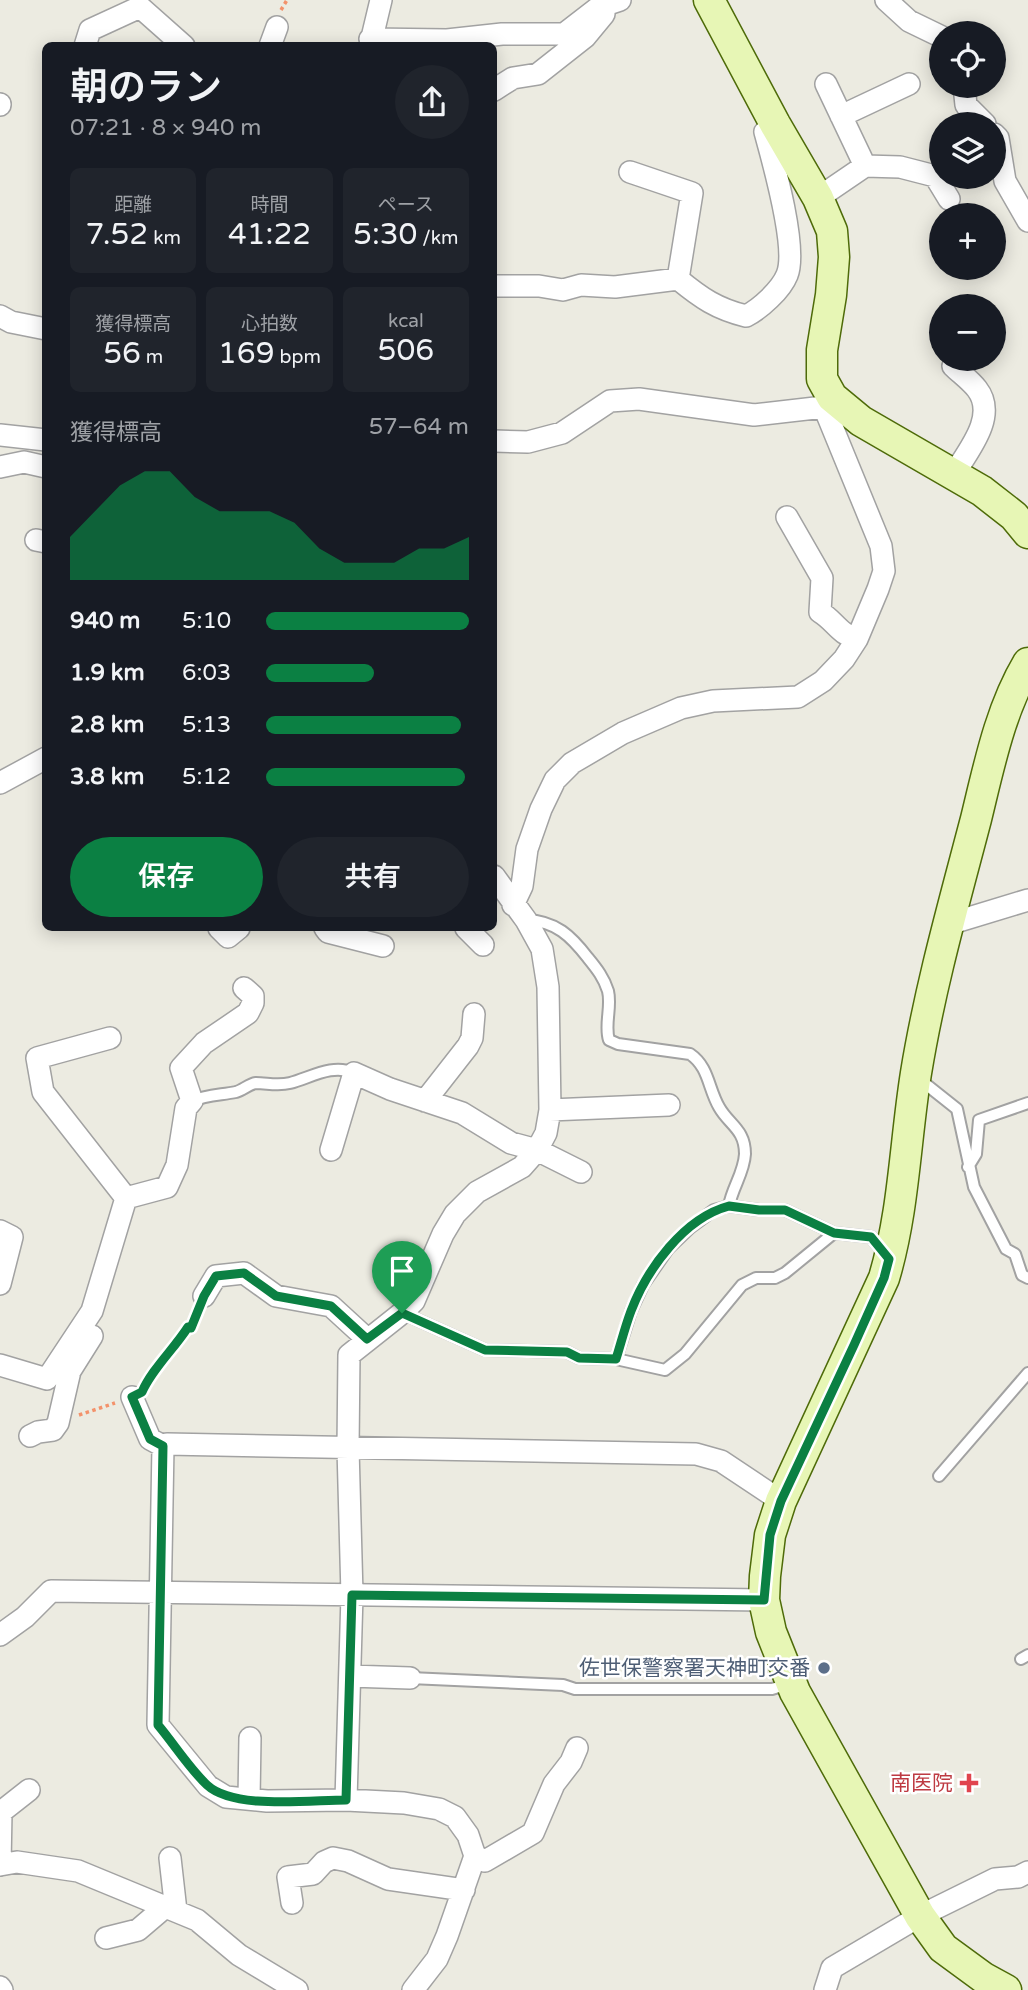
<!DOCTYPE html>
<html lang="ja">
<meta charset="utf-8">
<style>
:root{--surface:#171b24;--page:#20242c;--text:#f1f3f6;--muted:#9ea1a6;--accent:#0b8043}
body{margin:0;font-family:"Varela Round","Noto Sans JP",sans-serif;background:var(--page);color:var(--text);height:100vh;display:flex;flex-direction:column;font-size:26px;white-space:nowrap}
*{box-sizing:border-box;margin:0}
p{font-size:23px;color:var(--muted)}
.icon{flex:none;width:38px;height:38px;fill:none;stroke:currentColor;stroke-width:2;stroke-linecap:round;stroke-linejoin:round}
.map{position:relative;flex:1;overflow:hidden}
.side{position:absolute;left:42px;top:42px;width:455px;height:889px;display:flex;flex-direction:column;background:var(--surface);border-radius:10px;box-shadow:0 4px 18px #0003}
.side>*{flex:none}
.buttons{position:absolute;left:929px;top:21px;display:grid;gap:14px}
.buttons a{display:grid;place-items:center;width:77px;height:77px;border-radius:50%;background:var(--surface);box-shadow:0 4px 18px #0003;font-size:35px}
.pin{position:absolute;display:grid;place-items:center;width:60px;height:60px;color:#fff;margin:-72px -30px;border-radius:50% 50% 50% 0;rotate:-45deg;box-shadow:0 0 7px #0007}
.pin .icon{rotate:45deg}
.round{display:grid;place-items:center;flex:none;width:74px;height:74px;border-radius:37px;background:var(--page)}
.summary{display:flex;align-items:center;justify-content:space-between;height:119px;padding:0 28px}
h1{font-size:38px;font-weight:600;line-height:52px}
.figures{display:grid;grid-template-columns:repeat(3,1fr);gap:10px;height:119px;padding:7px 28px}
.figures div{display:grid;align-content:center;border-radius:10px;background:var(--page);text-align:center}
.figures b{font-size:30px;font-weight:600}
.figures small{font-size:19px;font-weight:400}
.figures p{font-size:19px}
.chart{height:196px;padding:14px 28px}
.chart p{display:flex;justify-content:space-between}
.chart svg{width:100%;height:126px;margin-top:7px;fill:var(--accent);opacity:.7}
.primary-button{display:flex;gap:14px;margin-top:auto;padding:14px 28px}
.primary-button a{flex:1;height:80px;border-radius:42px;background:var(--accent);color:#fff;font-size:28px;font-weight:600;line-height:80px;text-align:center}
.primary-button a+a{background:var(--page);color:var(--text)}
ul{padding:0 28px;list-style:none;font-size:23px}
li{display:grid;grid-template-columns:112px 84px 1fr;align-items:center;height:52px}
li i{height:18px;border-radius:9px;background:var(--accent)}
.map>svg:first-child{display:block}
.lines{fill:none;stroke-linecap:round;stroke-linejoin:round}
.lane-casing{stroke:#a2a2a2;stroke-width:14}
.street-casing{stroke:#a2a2a2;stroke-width:24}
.secondary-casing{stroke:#4e6b09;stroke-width:33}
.path{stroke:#f3926b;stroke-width:3.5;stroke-dasharray:3.5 3.5;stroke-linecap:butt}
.lane{stroke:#fff;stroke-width:10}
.street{stroke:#fff;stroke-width:21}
.secondary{stroke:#e7f6b5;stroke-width:30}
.route-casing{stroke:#fff;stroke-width:14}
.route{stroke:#0b8043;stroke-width:9}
.service-dot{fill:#5c6f8a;stroke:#fff;stroke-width:2.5}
.health-dot{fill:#e0444e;stroke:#fff;stroke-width:2.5}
.labels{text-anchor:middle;stroke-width:5;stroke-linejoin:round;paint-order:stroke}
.service-label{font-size:21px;fill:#4e5e75;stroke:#fff;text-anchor:end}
.health-label{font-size:21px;fill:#be3a42;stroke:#fff;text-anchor:end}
</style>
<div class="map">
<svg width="1028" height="1990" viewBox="0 0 1028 1990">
<rect width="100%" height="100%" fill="#ecebe1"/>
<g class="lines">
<defs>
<path id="lane" d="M526 920C556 921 571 936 588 958 597 969 604 978 608 991 612 1007 604 1025 609 1040L618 1044 690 1054C709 1067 708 1088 719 1107 729 1125 745 1129 745 1154 744 1173 732 1188 729 1206
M918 1078 957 1109 974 1187 1006 1249 1015 1254 1022 1275 1028 1278
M192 1101C206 1095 221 1095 236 1092 243 1090 249 1084 256 1083 267 1083 278 1086 290 1083 310 1078 332 1063 354 1073
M968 1167 976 1154 979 1120 1028 1103
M402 1313 485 1350 567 1352 579 1358 616 1359 665 1370 685 1354 742 1285 756 1278H775L785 1273 834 1233 871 1237 885 1254
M616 1359 631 1311 643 1285 668 1249 691 1227 714 1210 729 1206 759 1210H785L834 1233
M939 1476 1028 1373
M1021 1659 1028 1655
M410 1678 563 1685 575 1689H772L789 1684"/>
<path id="street" d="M886 0 909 21 942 37
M370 39 447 40 502 34H564L599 7 620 0
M85 46 90 30 140 7 184 46
M270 46 277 27
M370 46 381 0
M826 84 865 166
M964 86 966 105 985 124
M494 90 513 78 538 74 585 37 604 14
M0 104V105
M841 116 909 84
M994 134 998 138 1005 181 1028 221
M630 172 692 193 678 279
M818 198 865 166 900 167 935 176 949 199
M494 286H539L563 290 581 285 615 287 678 279C701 298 717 309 746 316 760 309 781 290 787 275 798 249 773 161 765 132L775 124
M0 316 11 322 46 329
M953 366C960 373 970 380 977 389 998 416 968 451 954 474
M0 435 46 440
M494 441 528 442 562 433 610 401 639 399 754 415 824 407
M0 467 24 462 46 467
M787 517 822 578 820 612C835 621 839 634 857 639
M36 540 46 542
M0 783 46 758
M513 905 522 886 527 849 541 809 555 780 572 763 623 733 681 708 713 701 798 697 823 681 844 659 857 639 878 589 884 571 881 546 824 407 832 397
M949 924 1028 900
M219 928 228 937 239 928
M325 928 328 932 383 946
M466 928 483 945
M425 1101 468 1046 472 1038 474 1014
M550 1110 669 1105
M331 1150 354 1073 390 1089 462 1113 511 1143 537 1150 581 1172
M126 1198 167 1187 177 1165 186 1108 192 1101 181 1068 204 1043 248 1013 253 1003V996L244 988
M0 1231 12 1237 0 1284
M204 1296 216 1276 244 1273 276 1296 331 1306 367 1339
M0 1365 47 1379 92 1311 126 1198 43 1092 37 1058 110 1038
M132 1397 150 1439 163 1446
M30 1436 38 1432 53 1430 58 1423 70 1371 92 1336
M0 1635 25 1617 51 1591 764 1600
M350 1676 410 1678
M249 1799 250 1738
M346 1800 352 1595 348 1448 349 1355 402 1313 414 1301 443 1234 455 1214 477 1192 522 1167 537 1150 546 1133 550 1110 548 987 542 949 526 920 494 876
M475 1856 485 1861 533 1833 554 1784 571 1762 577 1748
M170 1858 176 1911
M0 1865 17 1862 78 1871 197 1920 239 1955 297 1990
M0 1865 1 1812 29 1790
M292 1903 288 1877 313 1874 324 1862 333 1858 348 1861 388 1879 464 1890
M106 1938 138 1930 165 1907
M0 1987 2 1990
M413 1990 437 1959 447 1936 475 1856 468 1835 455 1817 439 1809 404 1803 346 1800 267 1801 226 1797 208 1786 158 1725 163 1446 167 1444 696 1454 721 1461 781 1501
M825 1990 832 1968 920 1916 995 1879 1018 1877 1028 1872"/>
<path id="secondary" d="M709 0 775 124 818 198 832 231 834 257 831 295 822 350V379L832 397 861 421 982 491 1014 516 1028 533
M1006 1990 984 1978 943 1948 920 1916 795 1692 771 1632 764 1600 765 1576 770 1535 781 1501 884 1278C904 1211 905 1142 916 1073 930 987 954 903 976 819 989 766 1000 710 1028 663"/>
</defs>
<use href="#lane" class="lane-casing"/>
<use href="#street" class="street-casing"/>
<use href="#secondary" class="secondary-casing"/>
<path class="path" d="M281 10 287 0
M145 1386 149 1377 167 1358 188 1327 191 1328 197 1313
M79 1415 115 1403"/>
<use href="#lane" class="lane"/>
<use href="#street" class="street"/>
<use href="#secondary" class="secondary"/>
</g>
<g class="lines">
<defs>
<path id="route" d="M729 1206 759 1210H785L834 1233 871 1237 889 1259 884 1278 854 1345 781 1501 770 1535 764 1600 352 1595 346 1800C310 1800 234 1810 207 1785 189 1768 174 1744 158 1725L163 1446 150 1439 132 1397 142 1392C152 1369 174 1349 188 1327L191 1328 204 1296 216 1276 244 1273 276 1296 331 1306 367 1339 402 1313 485 1350 567 1352 579 1358 616 1359C621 1343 625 1327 631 1311 647 1269 684 1218 729 1206Z"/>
</defs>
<use href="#route" class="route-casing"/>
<use href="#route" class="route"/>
</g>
<circle class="service-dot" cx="824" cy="1668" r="7"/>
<path class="health-dot" d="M965.5 1772.5h7v7h7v7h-7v7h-7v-7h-7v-7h7z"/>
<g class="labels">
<g class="service-label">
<text x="810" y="1675">佐世保警察署天神町交番</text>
</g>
<g class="health-label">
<text x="953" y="1790">南医院</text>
</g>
</g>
</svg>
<div class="buttons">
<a><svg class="icon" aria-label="locate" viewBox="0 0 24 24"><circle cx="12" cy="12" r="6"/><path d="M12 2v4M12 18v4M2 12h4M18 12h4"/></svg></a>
<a><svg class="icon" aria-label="layers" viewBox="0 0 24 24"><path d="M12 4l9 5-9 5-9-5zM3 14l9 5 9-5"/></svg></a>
<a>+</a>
<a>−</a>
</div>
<div class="pin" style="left:402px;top:1313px;background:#1e9e55"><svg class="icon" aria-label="arrive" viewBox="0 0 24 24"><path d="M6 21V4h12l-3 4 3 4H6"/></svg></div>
<section class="side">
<div class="summary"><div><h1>朝のラン</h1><p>07:21 · 8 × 940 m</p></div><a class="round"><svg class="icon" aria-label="share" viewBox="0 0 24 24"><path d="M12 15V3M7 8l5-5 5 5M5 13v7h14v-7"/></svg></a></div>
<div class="figures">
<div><p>距離</p><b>7.52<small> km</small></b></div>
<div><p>時間</p><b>41:22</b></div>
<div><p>ペース</p><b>5:30<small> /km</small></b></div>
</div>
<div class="figures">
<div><p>獲得標高</p><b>56<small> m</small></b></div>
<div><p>心拍数</p><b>169<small> bpm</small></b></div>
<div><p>kcal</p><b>506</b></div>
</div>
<div class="chart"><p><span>獲得標高</span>57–64 m</p>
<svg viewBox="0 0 160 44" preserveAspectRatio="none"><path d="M0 44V29L10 20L20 11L30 6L40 6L50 15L60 20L70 20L80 20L90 24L100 33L110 38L120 38L130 38L140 33L150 33L160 29V44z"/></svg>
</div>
<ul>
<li><b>940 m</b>5:10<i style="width:100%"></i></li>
<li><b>1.9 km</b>6:03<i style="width:53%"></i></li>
<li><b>2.8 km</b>5:13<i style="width:96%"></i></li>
<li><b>3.8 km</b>5:12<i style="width:98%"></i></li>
</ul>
<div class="primary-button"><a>保存</a><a>共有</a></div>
</section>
</div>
